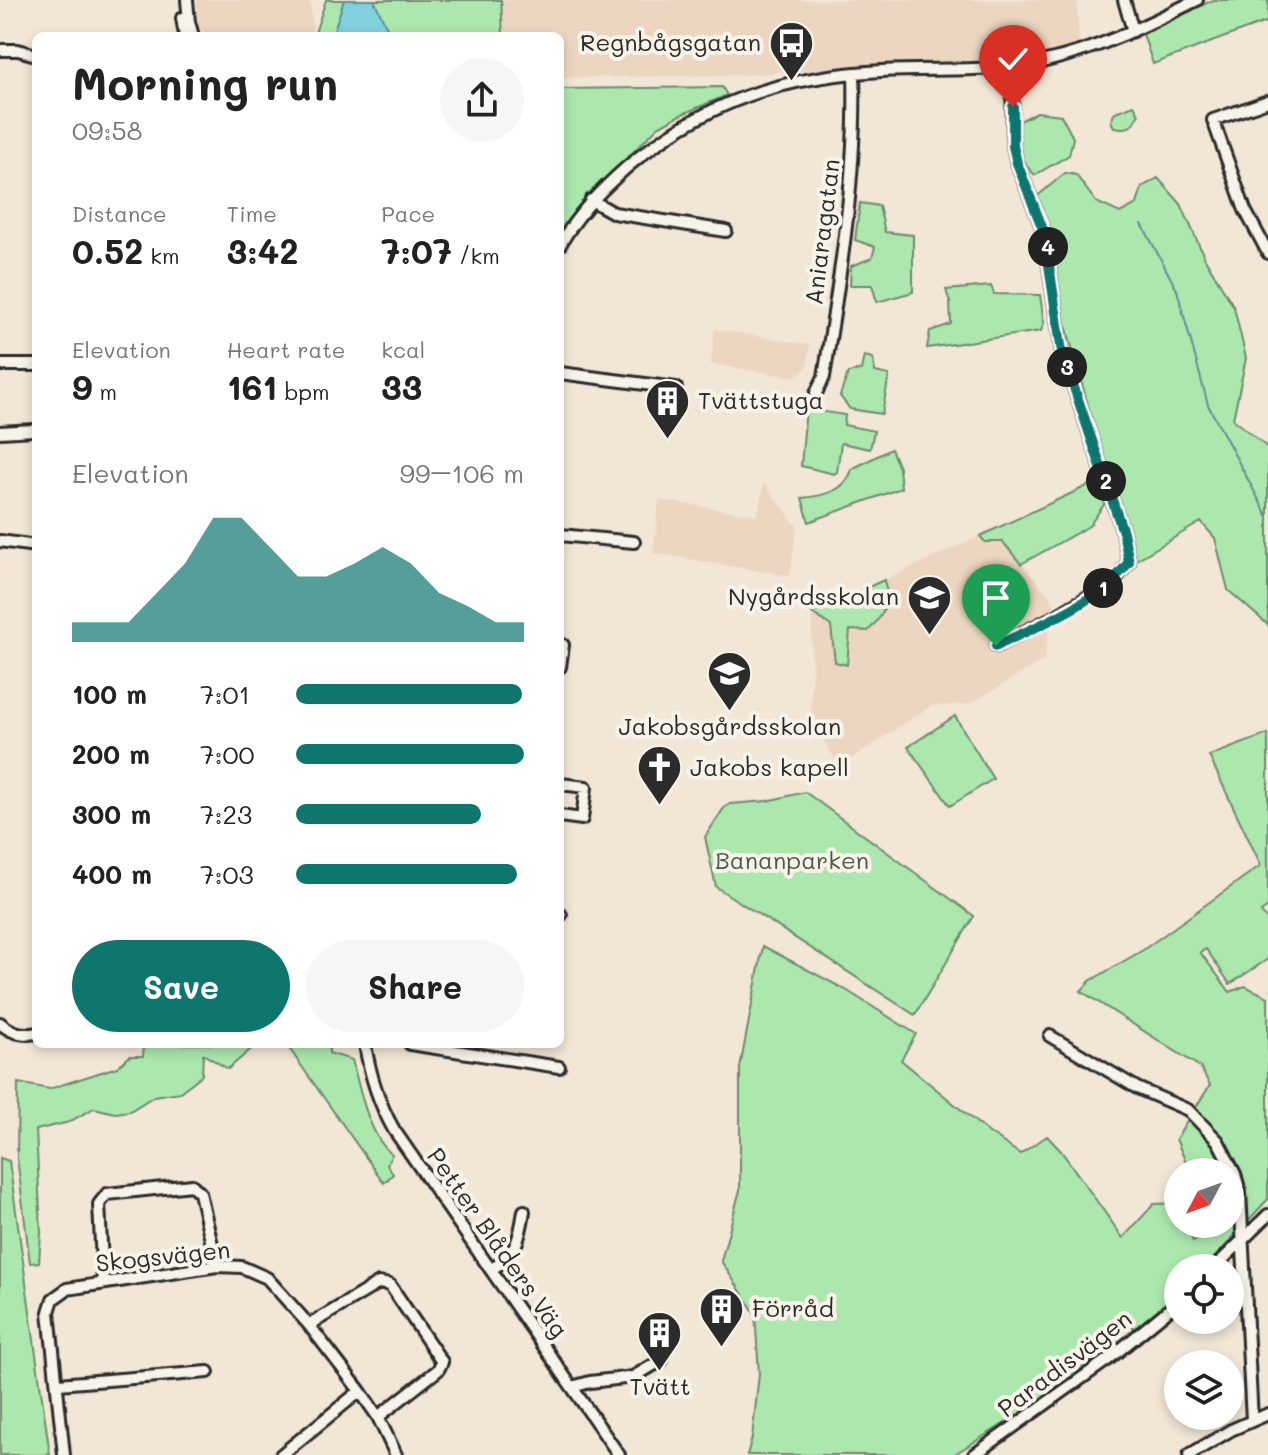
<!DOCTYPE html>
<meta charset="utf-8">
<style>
:root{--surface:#fff;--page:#f6f6f6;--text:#222;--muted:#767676;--accent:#0f766e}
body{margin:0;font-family:Mali,sans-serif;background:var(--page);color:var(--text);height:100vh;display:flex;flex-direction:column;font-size:30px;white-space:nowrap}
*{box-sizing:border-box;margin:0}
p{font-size:26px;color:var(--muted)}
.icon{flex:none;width:44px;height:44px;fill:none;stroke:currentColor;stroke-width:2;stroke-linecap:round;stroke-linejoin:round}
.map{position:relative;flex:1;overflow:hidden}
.side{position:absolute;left:32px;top:32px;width:532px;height:1016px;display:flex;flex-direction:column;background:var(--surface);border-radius:12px;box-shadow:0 4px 12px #0003}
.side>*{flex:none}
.needle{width:52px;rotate:229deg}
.fabs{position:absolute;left:1164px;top:1158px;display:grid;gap:16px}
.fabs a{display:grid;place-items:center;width:80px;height:80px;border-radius:50%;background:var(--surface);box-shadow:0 4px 12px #0003;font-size:40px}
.pin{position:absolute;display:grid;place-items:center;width:68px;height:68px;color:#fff;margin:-82px -34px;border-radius:50% 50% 50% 0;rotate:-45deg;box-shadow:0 0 8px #0007}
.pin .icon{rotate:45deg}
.km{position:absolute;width:40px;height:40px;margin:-20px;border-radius:50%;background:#222;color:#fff;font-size:22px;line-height:40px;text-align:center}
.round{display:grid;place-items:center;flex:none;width:84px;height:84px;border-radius:42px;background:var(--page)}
.head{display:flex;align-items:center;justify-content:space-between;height:136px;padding:0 40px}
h1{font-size:44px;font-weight:700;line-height:60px}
.stats{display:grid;grid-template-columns:repeat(3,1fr);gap:12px;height:136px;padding:8px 40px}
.stats div{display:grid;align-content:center}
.stats b{font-size:34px;font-weight:700}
.stats small{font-size:22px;font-weight:400}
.stats p{font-size:22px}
.chart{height:224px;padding:16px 40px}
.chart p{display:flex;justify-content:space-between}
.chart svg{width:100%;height:144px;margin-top:8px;fill:var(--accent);opacity:.7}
.cta{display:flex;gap:16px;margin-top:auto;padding:16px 40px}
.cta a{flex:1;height:92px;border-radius:48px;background:var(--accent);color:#fff;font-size:32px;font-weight:700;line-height:92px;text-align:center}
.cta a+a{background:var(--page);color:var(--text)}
ul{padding:0 40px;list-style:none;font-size:26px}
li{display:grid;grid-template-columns:128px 96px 1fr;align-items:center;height:60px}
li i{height:20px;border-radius:10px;background:var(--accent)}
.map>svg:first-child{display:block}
.built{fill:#ecd6c1}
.green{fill:#ace8ae;stroke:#6c8a6c;stroke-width:2}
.water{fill:#81d0de;stroke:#5f8e96;stroke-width:2}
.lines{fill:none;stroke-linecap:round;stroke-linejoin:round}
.stream{stroke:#5f8e96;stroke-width:2}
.minor-casing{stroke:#2b2b2b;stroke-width:16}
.minor{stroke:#f7f3e8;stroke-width:10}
.route-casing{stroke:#fff;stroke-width:16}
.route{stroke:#0f766e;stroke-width:10}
.labels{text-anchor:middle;stroke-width:8;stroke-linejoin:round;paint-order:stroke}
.poi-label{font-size:24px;fill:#2b2b2b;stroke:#f7f3e8;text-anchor:start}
.street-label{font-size:24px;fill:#2b2b2b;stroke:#f7f3e8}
.park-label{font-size:24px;fill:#4b5a4c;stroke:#f7f3e8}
</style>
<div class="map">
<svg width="1268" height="1455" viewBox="0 0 1268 1455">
<rect width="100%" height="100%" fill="#f2e6d6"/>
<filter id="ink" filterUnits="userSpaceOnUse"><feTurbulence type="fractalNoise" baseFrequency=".0125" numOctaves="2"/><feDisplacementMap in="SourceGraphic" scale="16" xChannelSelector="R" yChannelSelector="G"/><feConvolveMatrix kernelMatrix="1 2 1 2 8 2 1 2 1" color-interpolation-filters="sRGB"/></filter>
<g filter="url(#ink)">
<path class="built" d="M197 0H310L313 36H211L197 26Z
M501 0H1077L1079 48 1032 57 962 65 846 68 739 75 560 78V36H503Z
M715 329 810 345 807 368 793 377 711 364Z
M764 483 797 526 790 576 653 553 659 500 757 515Z
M980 536 985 542H1003L1054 601 1044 660 970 704 931 706 840 766 811 722 812 613Z"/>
<path class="green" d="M326 0H501L503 36H314Z
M1213 0H1268V21L1153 64 1143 34Z
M722 87 727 95 678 116 658 127 587 198 560 239V89Z
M1134 105 1139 114C1132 127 1130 130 1114 127L1111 121 1115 112Z
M1037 112 1061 115 1073 138 1069 155 1035 175C1019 161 1017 142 1020 121Z
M1065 173 1076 175 1096 202 1120 213 1137 204 1142 187 1158 178 1181 204 1205 259 1234 307 1246 358 1233 419 1268 448V625L1228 590 1215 538 1201 522 1136 560C1108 476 1083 392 1061 306 1052 270 1048 234 1034 199Z
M860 203 879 206 885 232 913 235V292L877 302 872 285H850L851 266 872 258 875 247 855 240Z
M991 286 994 294 1040 295 1044 323 1041 331 927 348 930 331 951 324 950 302 946 290Z
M864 356 873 358 875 372 889 375 882 414 850 409 840 396 848 373 861 370Z
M806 409 845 415 844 425 874 431 870 449 841 443 837 472 834 474 801 466Z
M891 449 899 468 901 488 809 522 802 498C822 496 846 492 852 469Z
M1098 481 1105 503 1089 526 1021 564 1003 542H985L980 536Z
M884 580C891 602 884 615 868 631L850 630 847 665 835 662 831 626 812 613Z
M955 716 993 779 950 806 908 747Z
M1268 734V907L1261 912 1268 921V959L1230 984 1206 949 1200 952 1230 992 1245 986 1268 997V1199L1205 1268H1178V1293L1134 1331 1132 1322 1106 1349 1028 1409 953 1455H747L752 1438 759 1374 755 1313 721 1261 740 1190V1068L763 946 846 990 916 1034 901 1060 988 1132 1020 1154 1047 1136 1061 1151 1123 1238 1154 1204 1177 1203 1178 1224H1185L1193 1241 1214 1229 1212 1224H1230V1172H1190L1176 1139 1210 1085 1200 1067 1081 991 1090 981 1143 950 1261 865 1209 756Z
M805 792 974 916 915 1015 716 887 705 837 724 808 730 804 767 801Z
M144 1044H257L228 1069 203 1054 202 1075 180 1092 154 1096 130 1111 115 1113 94 1108 69 1122 36 1130 41 1233 39 1262 30 1263 17 1157 18 1083 49 1089 117 1067 130 1056H143Z
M286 1044H329V1053L352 1060C359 1086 369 1138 392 1154L387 1165 393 1174 384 1183Z
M0 1158 9 1161 50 1455H0Z"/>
<path class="water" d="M344 0H374L391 36H364L358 32H349L345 36H332Z"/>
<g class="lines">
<path class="stream" d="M1142 224 1177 290 1208 405 1268 517"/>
<defs>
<path id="minor" d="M187 0 189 22 193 36
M1124 0 1133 31
M182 18 185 36
M0 50H18L36 55
M1268 101 1213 120 1245 210 1268 253
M591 200 614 213 726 231
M560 245C577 214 601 190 627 167 703 102 783 76 882 71 937 68 992 73 1046 61 1099 49 1148 24 1197 0
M0 365H36
M560 373 676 388
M816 393 824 377C840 277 857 174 854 73
M0 432 34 430
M560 535 634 542
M0 541 36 546
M560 645H563L560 667
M996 646 1054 617 1114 581 1129 562 1123 532 1062 352 1044 232 1017 163 1013 146 1012 66
M560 784 586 787 582 819 560 816
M560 914 561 915
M0 1023C10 1032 23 1036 36 1033
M1050 1036 1137 1088 1188 1110 1218 1141 1235 1174 1240 1192 1252 1420
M365 1044C370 1076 378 1102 394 1130L619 1455
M410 1044 559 1067
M1214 1268 1268 1215
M491 1269C516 1257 520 1238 524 1211
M103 1283 99 1204 107 1194 192 1185 200 1193 217 1266
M309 1325 379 1283 390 1285 442 1362 438 1370 378 1417
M58 1384 208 1372
M572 1387 590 1382 633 1377 662 1360
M64 1455 49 1312 53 1299 67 1289 217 1266 242 1267 267 1278 309 1325 360 1391 378 1417 396 1455
M281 1455 360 1391
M974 1455 1110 1358 1178 1302
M1189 1455 1231 1430 1268 1414"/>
</defs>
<use href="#minor" class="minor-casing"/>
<use href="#minor" class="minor"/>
</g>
</g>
<g class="lines" filter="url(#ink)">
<defs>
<path id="route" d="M996 646C1041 624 1098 603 1129 562L1123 532 1062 352 1044 232 1017 163 1013 146V107"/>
</defs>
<use href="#route" class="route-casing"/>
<use href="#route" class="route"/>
</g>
<defs>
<symbol id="bus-pin" viewBox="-11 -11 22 30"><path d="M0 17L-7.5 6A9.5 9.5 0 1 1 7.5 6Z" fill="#2b2b2b" stroke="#f7f3e8"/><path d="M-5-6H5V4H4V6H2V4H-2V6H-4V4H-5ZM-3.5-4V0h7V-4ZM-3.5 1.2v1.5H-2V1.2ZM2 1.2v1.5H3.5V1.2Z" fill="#fff"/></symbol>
<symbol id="building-pin" viewBox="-11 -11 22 30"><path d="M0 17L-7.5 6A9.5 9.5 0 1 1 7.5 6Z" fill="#2b2b2b" stroke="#f7f3e8"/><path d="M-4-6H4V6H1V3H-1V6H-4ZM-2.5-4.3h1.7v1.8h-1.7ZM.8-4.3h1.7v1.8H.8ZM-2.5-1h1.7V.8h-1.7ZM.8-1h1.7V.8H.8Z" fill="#fff"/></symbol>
<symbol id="school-pin" viewBox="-11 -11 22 30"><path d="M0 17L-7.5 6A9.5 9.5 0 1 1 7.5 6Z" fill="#2b2b2b" stroke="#f7f3e8"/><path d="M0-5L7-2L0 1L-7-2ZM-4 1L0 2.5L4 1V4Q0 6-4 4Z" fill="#fff"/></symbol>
<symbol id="university-pin" viewBox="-11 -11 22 30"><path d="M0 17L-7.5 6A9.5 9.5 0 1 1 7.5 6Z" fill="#2b2b2b" stroke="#f7f3e8"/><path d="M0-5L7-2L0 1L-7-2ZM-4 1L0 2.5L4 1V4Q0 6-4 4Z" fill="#fff"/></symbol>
<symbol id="church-pin" viewBox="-11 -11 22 30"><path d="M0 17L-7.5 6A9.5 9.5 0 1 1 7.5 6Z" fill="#2b2b2b" stroke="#f7f3e8"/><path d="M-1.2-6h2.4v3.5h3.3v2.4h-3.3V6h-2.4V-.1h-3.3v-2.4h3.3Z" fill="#fff"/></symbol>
</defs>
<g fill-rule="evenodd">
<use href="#bus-pin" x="766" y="18" width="51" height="69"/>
<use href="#building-pin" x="642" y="376" width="51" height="69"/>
<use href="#school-pin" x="904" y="572" width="51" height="69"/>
<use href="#university-pin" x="704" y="648" width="51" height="69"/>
<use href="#church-pin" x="634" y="742" width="51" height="69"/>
<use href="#building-pin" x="696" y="1284" width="51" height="69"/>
<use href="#building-pin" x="634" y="1308" width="51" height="69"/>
</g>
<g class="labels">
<g class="poi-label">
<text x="761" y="51" text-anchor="end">Regnbågsgatan</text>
<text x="698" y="409">Tvättstuga</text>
<text x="899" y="605" text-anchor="end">Nygårdsskolan</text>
<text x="730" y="735" text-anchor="middle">Jakobsgårdsskolan</text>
<text x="690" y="776">Jakobs kapell</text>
<text x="752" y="1317">Förråd</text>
<text x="660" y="1395" text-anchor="middle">Tvätt</text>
</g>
<g class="street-label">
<text transform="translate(823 232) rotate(-83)" y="8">Aniaragatan</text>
<text transform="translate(497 1243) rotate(55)" y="8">Petter Blåders Väg</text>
<text transform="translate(163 1257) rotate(-6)" y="8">Skogsvägen</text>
<text transform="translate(1065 1364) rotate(-37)" y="8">Paradisvägen</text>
</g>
<g class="park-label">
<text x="792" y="869">Bananparken</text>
</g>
</g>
</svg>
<div class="fabs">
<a><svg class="needle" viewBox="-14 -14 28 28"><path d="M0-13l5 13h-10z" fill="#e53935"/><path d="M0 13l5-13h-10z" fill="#767676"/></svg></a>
<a><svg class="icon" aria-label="locate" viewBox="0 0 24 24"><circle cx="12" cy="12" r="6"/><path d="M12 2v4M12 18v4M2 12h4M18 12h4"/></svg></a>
<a><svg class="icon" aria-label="layers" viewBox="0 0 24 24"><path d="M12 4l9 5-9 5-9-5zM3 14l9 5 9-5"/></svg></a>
</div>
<div class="pin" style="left:996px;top:646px;background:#1e9e55"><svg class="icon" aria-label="arrive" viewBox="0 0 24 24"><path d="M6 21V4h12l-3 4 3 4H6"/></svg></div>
<div class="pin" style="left:1013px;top:107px;background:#d93025"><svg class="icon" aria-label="check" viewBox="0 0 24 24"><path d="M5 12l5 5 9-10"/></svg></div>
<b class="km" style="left:1103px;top:588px">1</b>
<b class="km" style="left:1106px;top:481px">2</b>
<b class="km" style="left:1067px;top:367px">3</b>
<b class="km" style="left:1048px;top:247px">4</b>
<section class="side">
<div class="head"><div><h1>Morning run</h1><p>09:58</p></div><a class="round"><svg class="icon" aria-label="share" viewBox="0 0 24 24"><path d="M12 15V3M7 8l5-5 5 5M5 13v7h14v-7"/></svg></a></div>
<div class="stats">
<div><p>Distance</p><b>0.52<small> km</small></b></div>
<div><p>Time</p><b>3:42</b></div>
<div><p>Pace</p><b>7:07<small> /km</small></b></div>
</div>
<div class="stats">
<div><p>Elevation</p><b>9<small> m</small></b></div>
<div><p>Heart rate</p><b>161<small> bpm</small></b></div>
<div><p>kcal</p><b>33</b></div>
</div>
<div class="chart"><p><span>Elevation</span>99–106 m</p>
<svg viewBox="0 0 160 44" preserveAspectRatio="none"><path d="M0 44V38L10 38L20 38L30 29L40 20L50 6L60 6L70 15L80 24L90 24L100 20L110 15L120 20L130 29L140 33L150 38L160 38V44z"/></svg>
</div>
<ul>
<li><b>100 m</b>7:01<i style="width:99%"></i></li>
<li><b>200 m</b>7:00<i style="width:100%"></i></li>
<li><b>300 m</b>7:23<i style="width:81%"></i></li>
<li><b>400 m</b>7:03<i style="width:97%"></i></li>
</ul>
<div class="cta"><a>Save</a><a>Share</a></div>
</section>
</div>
